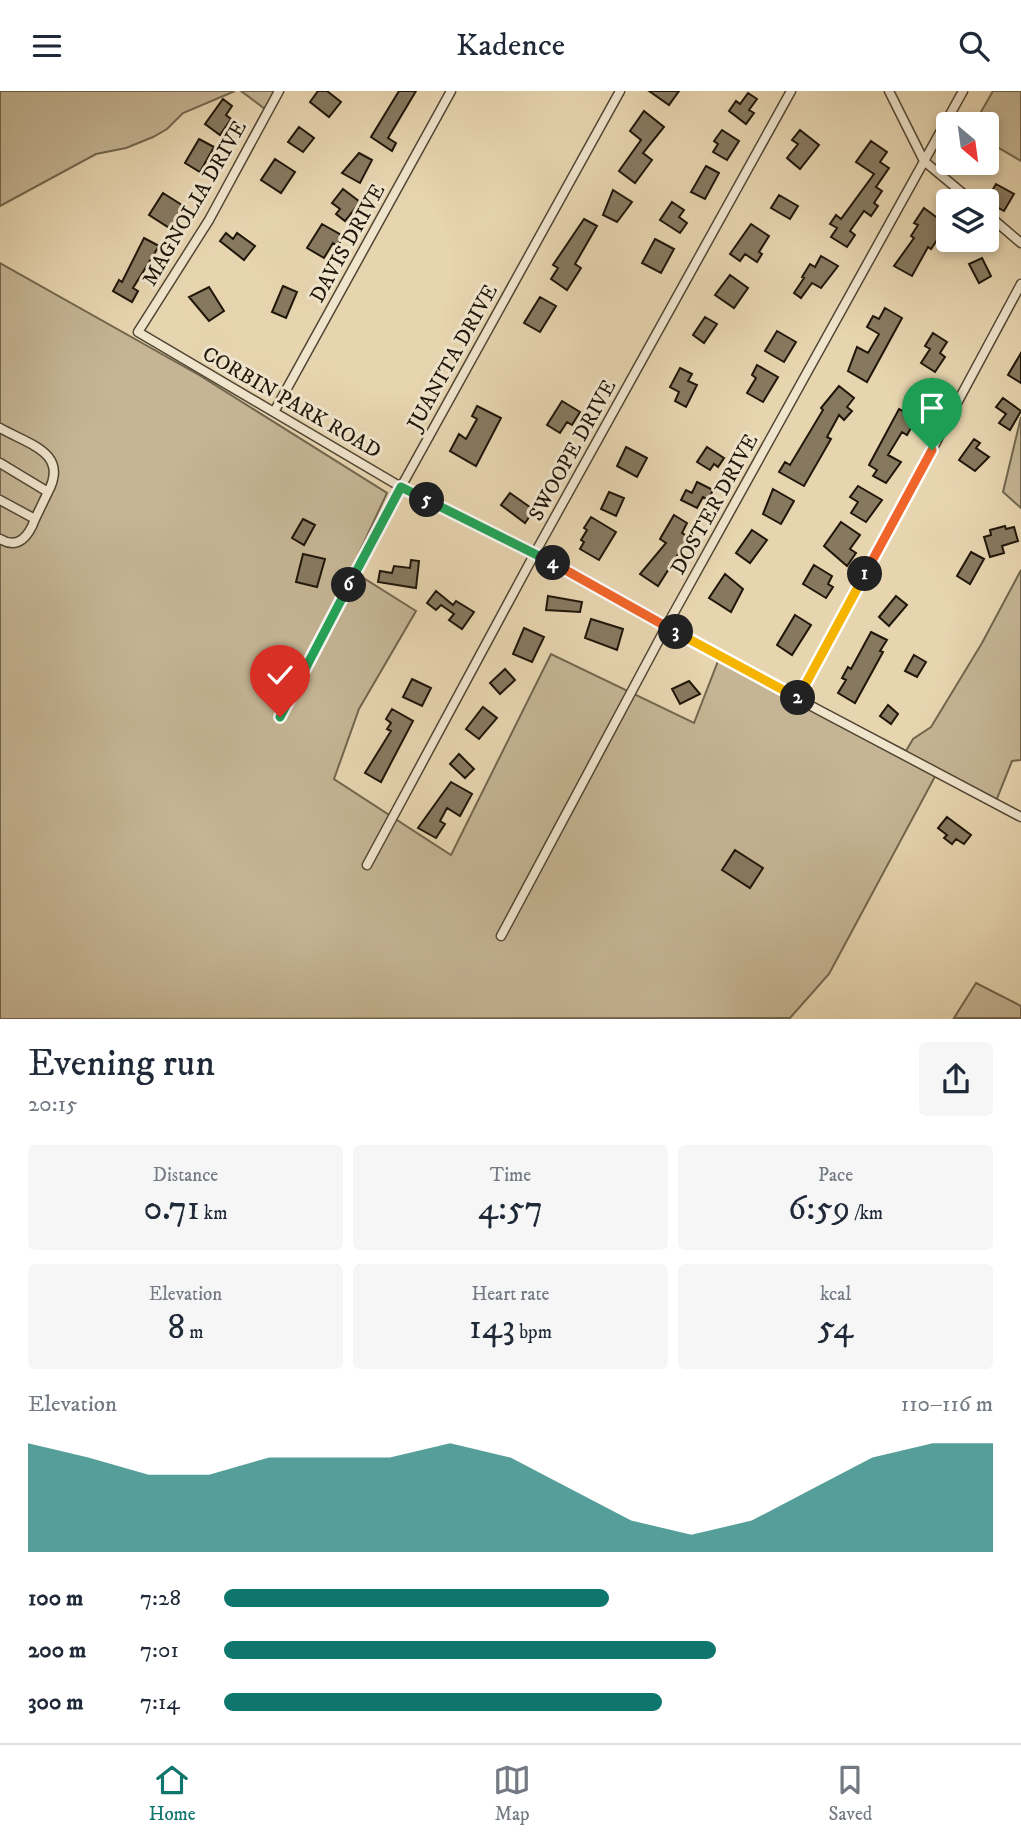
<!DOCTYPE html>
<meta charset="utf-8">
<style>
:root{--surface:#fff;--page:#f6f6f7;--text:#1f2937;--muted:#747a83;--line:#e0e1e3;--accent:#0f766e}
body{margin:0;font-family:"IM FELL DW Pica",serif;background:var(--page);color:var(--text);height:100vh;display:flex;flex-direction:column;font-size:26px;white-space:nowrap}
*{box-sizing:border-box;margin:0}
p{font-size:23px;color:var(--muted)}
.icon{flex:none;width:38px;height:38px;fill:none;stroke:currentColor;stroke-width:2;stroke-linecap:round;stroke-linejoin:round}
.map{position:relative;height:928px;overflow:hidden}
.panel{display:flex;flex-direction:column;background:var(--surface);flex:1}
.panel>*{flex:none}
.needle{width:46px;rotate:151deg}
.tools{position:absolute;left:936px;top:21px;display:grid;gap:14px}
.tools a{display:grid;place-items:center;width:63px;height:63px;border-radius:7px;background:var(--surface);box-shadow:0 4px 10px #0003;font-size:35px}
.pin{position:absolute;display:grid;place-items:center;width:60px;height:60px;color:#fff;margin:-72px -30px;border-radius:50% 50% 50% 0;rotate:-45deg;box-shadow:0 0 7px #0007}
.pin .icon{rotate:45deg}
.km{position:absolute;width:35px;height:35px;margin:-18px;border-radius:50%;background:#222;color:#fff;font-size:19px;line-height:35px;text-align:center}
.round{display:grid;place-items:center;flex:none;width:74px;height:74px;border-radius:7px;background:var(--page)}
.overview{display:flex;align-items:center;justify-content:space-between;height:119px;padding:0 28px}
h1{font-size:38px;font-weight:600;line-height:52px}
.metrics{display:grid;grid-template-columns:repeat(3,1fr);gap:10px;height:119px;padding:7px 28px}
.metrics div{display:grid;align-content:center;border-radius:7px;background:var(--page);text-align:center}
.metrics b{font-size:35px;font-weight:600}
.metrics small{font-size:19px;font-weight:400}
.metrics p{font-size:19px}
.chart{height:196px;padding:14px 28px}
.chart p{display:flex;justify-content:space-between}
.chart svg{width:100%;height:126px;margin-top:7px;fill:var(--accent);opacity:.7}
ul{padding:0 28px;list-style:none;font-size:23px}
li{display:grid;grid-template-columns:112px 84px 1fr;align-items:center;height:52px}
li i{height:18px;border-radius:9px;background:var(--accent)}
header{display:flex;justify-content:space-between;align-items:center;height:91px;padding:0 28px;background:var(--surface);font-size:32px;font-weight:600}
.menu{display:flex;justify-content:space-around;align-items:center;height:98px;border-top:2px solid var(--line);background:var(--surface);font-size:19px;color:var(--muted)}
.menu a{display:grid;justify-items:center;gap:4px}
.menu .active{color:var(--accent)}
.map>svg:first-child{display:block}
.green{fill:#c5b594;stroke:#72664e;stroke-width:2}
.building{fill:#877960;stroke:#1f1609;stroke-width:2}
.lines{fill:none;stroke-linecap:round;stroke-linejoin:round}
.minor-casing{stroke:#514633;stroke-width:11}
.minor{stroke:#efe4cc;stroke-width:8}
.split-1-casing{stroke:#fff;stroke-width:14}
.split-2-casing{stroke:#fff;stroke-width:14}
.split-3-casing{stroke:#fff;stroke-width:14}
.split-4-casing{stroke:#fff;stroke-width:14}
.split-5-casing{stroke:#fff;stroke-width:14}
.split-6-casing{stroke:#fff;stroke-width:14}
.split-7-casing{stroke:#fff;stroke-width:14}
.split-1{stroke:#f0652b;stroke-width:9}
.split-2{stroke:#f5b400;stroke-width:9}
.split-3{stroke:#f5b400;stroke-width:9}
.split-4{stroke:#f0652b;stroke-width:9}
.split-5{stroke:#22a559;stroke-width:9}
.split-6{stroke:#22a559;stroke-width:9}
.split-7{stroke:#22a559;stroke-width:9}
.labels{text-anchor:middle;stroke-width:6;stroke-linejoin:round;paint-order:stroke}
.street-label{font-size:21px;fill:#1f1609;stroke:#efe4cc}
</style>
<header><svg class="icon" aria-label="menu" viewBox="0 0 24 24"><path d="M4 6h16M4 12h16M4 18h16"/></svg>Kadence<svg class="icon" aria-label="search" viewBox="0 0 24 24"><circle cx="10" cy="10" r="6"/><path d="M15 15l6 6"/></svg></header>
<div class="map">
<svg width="1021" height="928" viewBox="0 0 1021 928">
<rect width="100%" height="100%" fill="#e7d5b0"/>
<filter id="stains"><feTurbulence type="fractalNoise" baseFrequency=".00286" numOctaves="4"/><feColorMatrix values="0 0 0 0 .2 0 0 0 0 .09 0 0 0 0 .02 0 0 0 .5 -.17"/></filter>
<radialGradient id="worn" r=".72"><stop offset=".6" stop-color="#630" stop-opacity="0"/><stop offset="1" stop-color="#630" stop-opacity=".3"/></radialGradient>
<path class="green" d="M0 0H235L183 22 167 38 153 46 126 57 96 63 0 115Z
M241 0H275L265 18Z
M993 0H1021V70L987 50V33H974Z
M0 172 199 284 387 402 351 479 416 520 359 618 334 688 451 764 551 563 694 632 720 565 906 660 913 648 931 636 982 552 1021 479V669L1012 670 996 710 939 678 829 883 790 927 0 928Z
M1021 326V417L1003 401Z
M976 892 1021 915V927H954Z"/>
<path class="building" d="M318 0H327L341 11 329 26 310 11Z
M399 0H416L388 47 396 52 392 60 371 46Z
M649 0H679L669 14Z
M748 2 757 8 749 19 754 22 746 33 729 20 736 10 740 13Z
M223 8 232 15 226 24 231 28 220 44 205 33Z
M644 20 664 36 643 62 652 69 635 92 619 80 641 49 630 40Z
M299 36 314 47 303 61 288 51Z
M722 39 739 50 727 69 713 61 718 53 714 50Z
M800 39 819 54 800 78 787 67 798 53 792 49Z
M199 48 214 56 200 81 185 72Z
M871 50 887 61 880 71 889 77 876 96 882 100 874 112 878 115 871 125 864 120 850 140 855 144 847 156 831 146 837 137 830 133 836 124 841 128 874 83 856 71Z
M359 62 372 69 360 92 342 82Z
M275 68 295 81 281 102 261 89Z
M706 75 719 82 705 108 691 101Z
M996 93 1014 103 1004 120 986 110Z
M343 98 360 111 345 130 336 123 340 118 332 112Z
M613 99 632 111 617 131 603 124Z
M163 102 185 116 171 138 149 124Z
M779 104 798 115 790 128 771 117Z
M672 111 684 119 679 126 687 132 680 142 660 129Z
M924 117 947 134 931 158 928 156 912 185 894 175 914 147 911 145 918 134 914 132Z
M584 128 597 135 575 173 581 177 567 199 551 188 558 177 553 174Z
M322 133 343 145 338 155 333 152 324 167 307 157Z
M751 133 769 145 759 161 762 163 757 171 745 163 740 170 730 163Z
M226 142 233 148 237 142 255 155 244 169 220 150Z
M144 147 159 155 133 197 138 200 132 211 113 200 119 189 122 191Z
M655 148 674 158 661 182 642 172Z
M821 165 838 175 821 197 812 192 801 207 794 202 804 187 802 186 810 173 815 176Z
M982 167 991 185 979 192 969 173Z
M730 184 748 197 734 217 715 204Z
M283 195 297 201 286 227 272 221Z
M209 196 224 220 209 230 189 206Z
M540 206 556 215 540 241 524 232Z
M885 217 902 227 867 291 848 280 857 256 868 262 879 243 867 236 873 225 879 228Z
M705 226 717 233 704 252 693 244Z
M777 240 796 251 784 271 765 260Z
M933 242 947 251 940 262 945 266 935 281 921 272 930 258 925 255Z
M1021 262V292L1008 284Z
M757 274 778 286 763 311 747 302 756 287 752 284Z
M680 277 692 283 688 290 697 294 686 316 675 310 679 301 670 296Z
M932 288 943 295 924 324 920 321 907 344 902 341 888 364 901 371 886 392 873 385 877 379 869 374 899 318 905 321 921 295 926 298Z
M839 295 854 307 847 316 852 320 844 329 839 324 827 346 831 348 804 395 779 381 785 371 790 374 823 319 821 317Z
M1003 307 1021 320 1010 339 999 332 1006 323 996 316Z
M562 310 580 321 572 334 567 331 560 342 547 334Z
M477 315 501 327 476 375 450 360 459 343 466 348 477 328 472 325Z
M974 348 980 352 976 357 989 366 975 380 959 369Z
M626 356 647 367 637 386 617 375Z
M707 356 724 367 718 376 714 373 710 379 697 371Z
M697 391 713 399 708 409 703 406 697 417 681 409 686 399 692 402Z
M858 395 882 409 866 431 851 422 858 411 850 406Z
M773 398 794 410 781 433 763 423Z
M609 401 624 407 616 425 601 418Z
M510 402 534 419 525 432 501 414Z
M674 424 687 432 682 442 689 446 658 495 640 483 666 452 660 448Z
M591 426 616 441 599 469 580 458 584 451 581 449 587 439 584 437Z
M303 428 315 434 304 454 292 447Z
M841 431 860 444 850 458 856 462 847 475 824 455Z
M1005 435 1006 438 1014 436 1018 450 1002 455 1004 462 990 466 984 446 991 444 990 439Z
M752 439 767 449 750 472 736 462Z
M971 461 984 468 970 493 957 485Z
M303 463 325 468 317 496 296 491Z
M411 469 419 470 416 497 378 491 380 480 392 482 394 475 410 477Z
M814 474 832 485 828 493 833 496 826 507 803 493Z
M725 483 743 498 731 521 709 507Z
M436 500 453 514 456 510 474 521 462 538 449 529 454 523 441 514 436 519 427 512Z
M548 505 582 511 580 521 546 519Z
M896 505 907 514 889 535 879 526Z
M795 524 811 534 792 564 777 554Z
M591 528 623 538 617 559 585 547Z
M524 537 544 546 532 571 513 563Z
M871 541 887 549 880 560 883 561 855 612 838 602 846 589 842 587 848 576 851 578Z
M914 564 926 571 917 586 905 580Z
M505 578 515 589 500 603 490 592Z
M412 588 431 597 422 615 403 606Z
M689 590 700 603 680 613 672 598Z
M888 614 898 623 891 633 880 625Z
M483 616 497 627 479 648 466 638Z
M392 618 413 630 381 691 365 682 391 640 387 638 391 632 386 628Z
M459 663 474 678 465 687 450 673Z
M451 691 472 703 460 725 447 717 440 730 445 733 436 747 418 737Z
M947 726 971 744 964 753 956 748 952 753 944 747 947 744 938 737Z
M735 759 763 777 750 797 722 779Z"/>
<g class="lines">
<defs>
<path id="minor" d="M279 0 209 129 138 241 401 396 535 462 798 608 1021 726
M889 0 924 70 972 110
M987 123 1021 152
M274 321 451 0
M0 337C30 354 69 362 48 401
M0 372 48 401 35 428 0 409
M0 448C18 459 29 445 35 428
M798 608 1021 193
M280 626 401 396 620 0
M367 774 535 462 791 0
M501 845 666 536 963 0"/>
</defs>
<use href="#minor" class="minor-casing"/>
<use href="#minor" class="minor"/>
</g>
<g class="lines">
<defs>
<path id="split-1" d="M865 483 932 359"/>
<path id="split-2" d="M798 607 865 483"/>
<path id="split-3" d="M676 541 798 607"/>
<path id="split-4" d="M553 472 676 541"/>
<path id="split-5" d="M427 409 553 472"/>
<path id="split-6" d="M349 494 401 396 427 409"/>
<path id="split-7" d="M280 626 349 494"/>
</defs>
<use href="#split-1" class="split-1-casing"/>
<use href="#split-2" class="split-2-casing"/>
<use href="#split-3" class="split-3-casing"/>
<use href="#split-4" class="split-4-casing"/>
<use href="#split-5" class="split-5-casing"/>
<use href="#split-6" class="split-6-casing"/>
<use href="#split-7" class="split-7-casing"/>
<use href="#split-1" class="split-1"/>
<use href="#split-2" class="split-2"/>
<use href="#split-3" class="split-3"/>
<use href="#split-4" class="split-4"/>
<use href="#split-5" class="split-5"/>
<use href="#split-6" class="split-6"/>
<use href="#split-7" class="split-7"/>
</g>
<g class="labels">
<g class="street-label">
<text transform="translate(194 112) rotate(-60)" y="7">MAGNOLIA DRIVE</text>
<text transform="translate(347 152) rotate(-61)" y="7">DAVIS DRIVE</text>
<text transform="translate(452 266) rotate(-61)" y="7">JUANITA DRIVE</text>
<text transform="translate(292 311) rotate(30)" y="7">CORBIN PARK ROAD</text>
<text transform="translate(572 359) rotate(-61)" y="7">SWOOPE DRIVE</text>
<text transform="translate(714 413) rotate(-61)" y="7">DOSTER DRIVE</text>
</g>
</g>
<rect width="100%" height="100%" filter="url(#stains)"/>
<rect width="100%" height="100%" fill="url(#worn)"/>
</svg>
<div class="tools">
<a><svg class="needle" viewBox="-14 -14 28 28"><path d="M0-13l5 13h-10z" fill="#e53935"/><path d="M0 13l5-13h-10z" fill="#747a83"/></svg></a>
<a><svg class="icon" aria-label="layers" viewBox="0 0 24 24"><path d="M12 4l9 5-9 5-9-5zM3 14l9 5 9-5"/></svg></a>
</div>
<div class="pin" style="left:932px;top:359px;background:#1e9e55"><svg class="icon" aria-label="arrive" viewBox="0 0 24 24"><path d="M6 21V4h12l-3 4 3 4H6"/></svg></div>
<div class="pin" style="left:280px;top:626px;background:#d93025"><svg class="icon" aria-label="check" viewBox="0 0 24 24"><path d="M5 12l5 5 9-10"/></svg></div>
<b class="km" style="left:865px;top:483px">1</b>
<b class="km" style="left:798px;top:607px">2</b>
<b class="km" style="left:676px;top:541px">3</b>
<b class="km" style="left:553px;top:472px">4</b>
<b class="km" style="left:427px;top:409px">5</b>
<b class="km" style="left:349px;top:494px">6</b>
</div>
<section class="panel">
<div class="overview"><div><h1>Evening run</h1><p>20:15</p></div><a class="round"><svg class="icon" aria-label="share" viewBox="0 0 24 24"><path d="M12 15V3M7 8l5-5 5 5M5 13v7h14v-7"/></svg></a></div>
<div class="metrics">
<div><p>Distance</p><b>0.71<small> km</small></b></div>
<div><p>Time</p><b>4:57</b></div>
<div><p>Pace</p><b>6:59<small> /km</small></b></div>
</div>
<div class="metrics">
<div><p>Elevation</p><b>8<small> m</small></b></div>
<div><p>Heart rate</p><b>143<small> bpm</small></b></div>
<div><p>kcal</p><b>54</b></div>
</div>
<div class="chart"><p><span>Elevation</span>110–116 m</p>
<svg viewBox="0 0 160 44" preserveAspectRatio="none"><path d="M0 44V6L10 11L20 17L30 17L40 11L50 11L60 11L70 6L80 11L90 22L100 33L110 38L120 33L130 22L140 11L150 6L160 6V44z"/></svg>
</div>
<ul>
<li><b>100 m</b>7:28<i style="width:50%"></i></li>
<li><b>200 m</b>7:01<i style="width:64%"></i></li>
<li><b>300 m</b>7:14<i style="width:57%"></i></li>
</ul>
</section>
<nav class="menu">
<a class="active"><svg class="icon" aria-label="home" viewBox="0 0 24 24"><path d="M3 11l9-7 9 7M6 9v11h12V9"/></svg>Home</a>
<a><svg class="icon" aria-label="map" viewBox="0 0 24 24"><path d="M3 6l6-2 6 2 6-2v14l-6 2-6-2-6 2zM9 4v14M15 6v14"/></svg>Map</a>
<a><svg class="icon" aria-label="saved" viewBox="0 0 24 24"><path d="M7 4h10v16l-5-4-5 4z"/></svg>Saved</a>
</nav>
